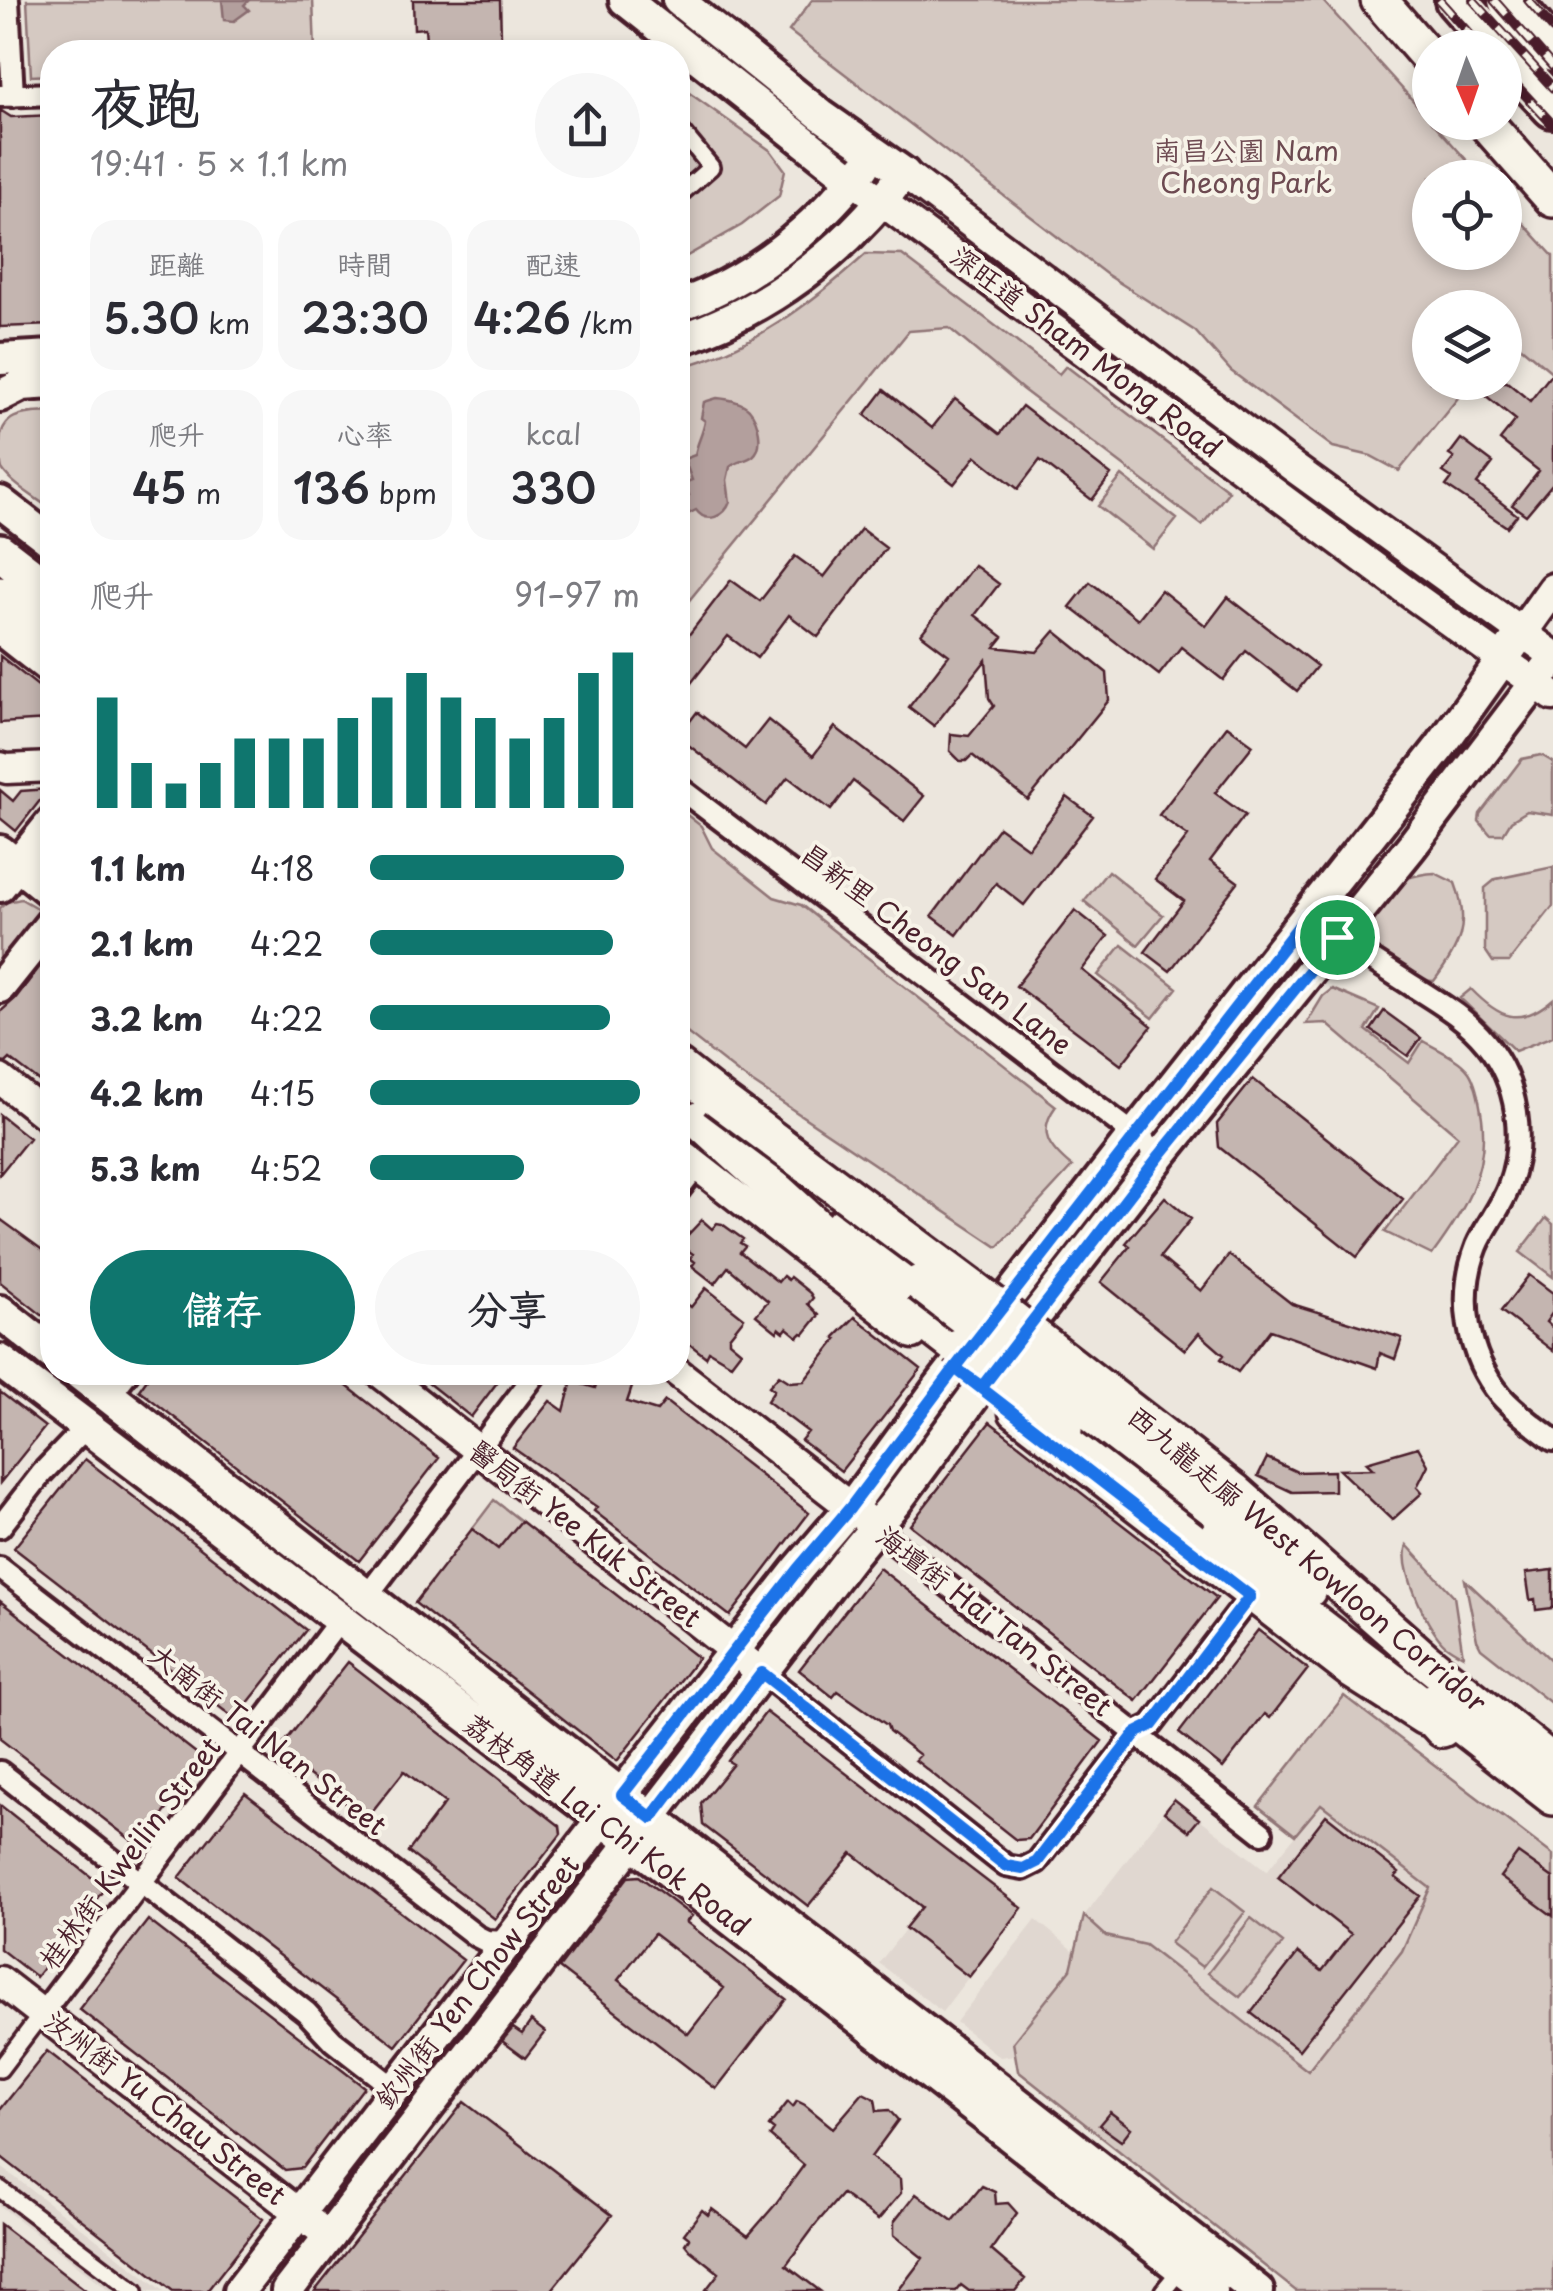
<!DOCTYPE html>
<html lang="zh-TW">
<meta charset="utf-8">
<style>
:root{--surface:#fff;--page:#f7f7f7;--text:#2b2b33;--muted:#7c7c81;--accent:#0f766e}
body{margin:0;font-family:"Playpen Sans","LXGW WenKai TC",sans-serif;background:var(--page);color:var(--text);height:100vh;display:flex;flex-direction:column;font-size:38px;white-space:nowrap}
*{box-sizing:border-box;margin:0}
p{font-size:32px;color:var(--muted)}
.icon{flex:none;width:55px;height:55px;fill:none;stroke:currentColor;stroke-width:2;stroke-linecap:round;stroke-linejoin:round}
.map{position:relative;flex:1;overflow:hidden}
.drawer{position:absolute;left:40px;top:40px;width:650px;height:1345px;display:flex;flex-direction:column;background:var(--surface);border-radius:40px;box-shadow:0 5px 15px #0003}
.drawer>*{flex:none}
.needle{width:65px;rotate:178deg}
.controls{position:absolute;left:1412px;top:30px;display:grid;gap:20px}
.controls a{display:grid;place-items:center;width:110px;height:110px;border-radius:50%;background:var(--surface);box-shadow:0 5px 15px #0003;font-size:50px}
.pin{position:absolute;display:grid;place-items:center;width:85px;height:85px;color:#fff;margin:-42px;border:5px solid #fff;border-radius:50%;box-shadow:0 2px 10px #0007}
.round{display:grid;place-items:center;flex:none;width:105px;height:105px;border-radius:52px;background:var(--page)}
.overview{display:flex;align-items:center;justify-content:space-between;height:170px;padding:0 50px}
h1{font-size:55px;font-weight:600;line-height:75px}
.figures{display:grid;grid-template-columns:repeat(3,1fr);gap:15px;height:170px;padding:10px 50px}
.figures div{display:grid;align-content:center;border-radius:25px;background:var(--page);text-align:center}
.figures b{font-size:42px;font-weight:600}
.figures small{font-size:28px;font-weight:400}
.figures p{font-size:28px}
.chart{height:280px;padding:20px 50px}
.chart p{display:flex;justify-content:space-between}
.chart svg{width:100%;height:180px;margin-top:10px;stroke:var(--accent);stroke-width:6}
.button{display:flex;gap:20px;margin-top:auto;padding:20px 50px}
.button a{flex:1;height:115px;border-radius:60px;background:var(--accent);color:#fff;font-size:40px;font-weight:600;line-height:115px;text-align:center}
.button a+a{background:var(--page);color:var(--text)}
ul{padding:0 50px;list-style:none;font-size:32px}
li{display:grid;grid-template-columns:160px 120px 1fr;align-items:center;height:75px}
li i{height:25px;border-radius:12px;background:var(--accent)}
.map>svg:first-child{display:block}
.built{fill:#e0d7d0}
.green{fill:#d5c9c2;stroke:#907476;stroke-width:2.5}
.water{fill:#b39f9d;stroke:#896c6f;stroke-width:2.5}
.building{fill:#c4b5b0;stroke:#4a1f2b;stroke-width:2.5;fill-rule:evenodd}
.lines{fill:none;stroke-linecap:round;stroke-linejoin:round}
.pedestrian-casing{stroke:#4a1f2b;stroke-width:22}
.minor-casing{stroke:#4a1f2b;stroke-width:28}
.tertiary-casing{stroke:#4a1f2b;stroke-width:35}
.secondary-casing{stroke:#4a1f2b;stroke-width:38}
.primary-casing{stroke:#4a1f2b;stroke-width:40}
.trunk-casing{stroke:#4a1f2b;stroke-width:42}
.motorway-casing{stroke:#4a1f2b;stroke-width:48}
.pedestrian{stroke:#f7f3e8;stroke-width:15}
.minor{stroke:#f7f3e8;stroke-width:20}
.tertiary{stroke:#f7f3e8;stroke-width:28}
.secondary{stroke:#f7f3e8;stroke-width:30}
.primary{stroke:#f7f3e8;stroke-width:32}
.trunk{stroke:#f7f3e8;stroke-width:35}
.motorway{stroke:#f7f3e8;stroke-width:40}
.rail-casing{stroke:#4a1f2b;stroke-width:10}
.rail{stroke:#f7f3e8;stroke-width:6;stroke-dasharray:19;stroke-linecap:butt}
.trunk-bridge-casing{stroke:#4a1f2b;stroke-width:42;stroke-linecap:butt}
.trunk-bridge{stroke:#f7f3e8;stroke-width:35}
.route-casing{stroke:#fff;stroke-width:20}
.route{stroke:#1a73e8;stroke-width:12}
.labels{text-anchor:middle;stroke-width:8;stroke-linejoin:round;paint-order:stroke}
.park-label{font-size:28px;fill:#6d4a51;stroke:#f7f3e8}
.street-label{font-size:28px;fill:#4a1f2b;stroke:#f7f3e8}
</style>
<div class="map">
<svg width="1553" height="2291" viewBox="0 0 1553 2291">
<rect width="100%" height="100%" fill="#ece6dd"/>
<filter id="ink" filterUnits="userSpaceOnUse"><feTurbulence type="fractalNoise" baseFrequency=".01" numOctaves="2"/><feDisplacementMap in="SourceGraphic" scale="20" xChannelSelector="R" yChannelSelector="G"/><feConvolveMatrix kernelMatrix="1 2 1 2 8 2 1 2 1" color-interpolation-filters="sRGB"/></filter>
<g filter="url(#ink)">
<path class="built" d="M1174 1799 1267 1871 1320 1804 1430 1887 1402 1951 1308 2072 1146 1945 1106 1936 1084 1916Z
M176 1894 274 1970 259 1990 160 1914Z
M917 1914 980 1962 942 2012 879 1963Z
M1036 1920 1077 1953 1071 1969 1013 2042 1015 2055 1000 2057 956 2022Z
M0 2166 164 2291H111L0 2206Z"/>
<path class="green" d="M27 0H313L315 52H52V75L31 76Z
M812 0H1322L1482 177 1430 178V252H1505V203L1553 256V373L1508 336 1505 338V308H1430V382L1470 383 1399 471 1371 456 1333 447 1231 371 1195 331 1106 274 789 31Z
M678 85 771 151 785 170 779 196 742 225 678 261Z
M866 254 902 255 1059 374 1066 366 1229 491 1202 525 1022 389 949 328 909 331 678 614V368C751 349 811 304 866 254Z
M52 412V510C38 499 12 485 2 469 0 462 0 453 0 445 0 412 26 413 52 412Z
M1122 476 1177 519 1153 549 1098 506Z
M1541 755 1553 762V815L1527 811 1511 821 1503 834H1490L1479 821 1480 814 1522 759Z
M678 808 701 826 712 848 774 897 801 905 1056 1106C1036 1133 1050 1149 1072 1167L998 1247 738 1073 678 1026Z
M1553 867V906L1509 962H1493L1485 950V888L1496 879Z
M1108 871 1163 915 1138 945 1084 901Z
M1435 873 1455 883C1471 925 1459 948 1434 981L1409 980 1356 937C1381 899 1385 876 1435 873Z
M21 899 42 911 0 965V908L7 902Z
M1122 945 1177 988 1153 1018 1098 975Z
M1332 989 1379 1009 1366 1030 1409 1063 1423 1041C1437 1049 1460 1059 1469 1072 1477 1084 1480 1104 1482 1118 1489 1172 1463 1213 1432 1255L1385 1232 1458 1136 1326 1023 1306 1024 1323 996Z
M1471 989C1499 1018 1520 1028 1553 999V1036L1515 1051 1460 998Z
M1546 1218 1553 1224V1277L1520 1252Z
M494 1500 525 1524 503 1553 472 1529Z
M1407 1545 1454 1596 1463 1656C1456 1652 1447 1648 1442 1642 1426 1624 1399 1568 1407 1545Z
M1465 1580 1553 1662 1552 1704 1481 1648 1477 1640Z
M1344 1696 1553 1855V2291H1296L1018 2071 1013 2042 1071 1969 1084 1916 1106 1936 1145 1945 1308 2071 1402 1951 1430 1888 1321 1804 1295 1835 1258 1806Z
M1213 1887 1245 1912 1202 1967 1170 1943Z
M1251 1918 1283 1943 1240 1997 1208 1973Z"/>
<path class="water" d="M222 0H249L244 5 249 10 234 21 224 20Z
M717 398C728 399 741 401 749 409 758 419 765 446 753 456 746 461 737 461 730 467L727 480 730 502C725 516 707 525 696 510L688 514 682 498 689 495 684 483 692 480 684 459 695 455C697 442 703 434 705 421L701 418 704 402Z"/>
<path class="building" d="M413 0H500L501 38 426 40 425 28 414 29Z
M0 110 11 117 52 115V325L0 327Z
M1553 372V483L1526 515 1512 505 1539 471 1500 440 1516 420 1485 395 1495 382H1507L1530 401Z
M884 390 932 428 955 399 1000 434 1022 406 1111 475 1092 500 1040 460 1018 489 976 456 954 484 865 415Z
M1461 439 1493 463 1477 484 1517 515 1507 527 1446 486 1452 478 1443 472 1454 458 1449 455Z
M861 529 886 548 818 637 789 615 757 658 728 636 688 687 678 679V649L731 580 760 601 795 556 824 577Z
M974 565 999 584 975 615 1003 637 995 647 1037 652 1055 631 1107 673 1109 700 1028 800 972 755 966 761H960L950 751 951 734 969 736 994 706 989 698 986 660 934 726 909 707 949 655 921 634Z
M1090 582 1138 619 1161 590 1206 626 1228 597 1317 666 1297 691 1246 651 1223 680 1181 647 1159 675 1070 607Z
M0 656 52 697V714L48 720 0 723Z
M697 712 745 749 768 720 813 756 835 727 924 796 904 821 853 781 831 810 788 777 766 805 678 737Z
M1227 726 1253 745 1215 793 1245 815 1210 861 1238 882 1170 971 1145 952 1184 901 1155 879 1188 836 1159 815Z
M49 789 16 831 0 818V790L13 801 21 791Z
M1067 797 1093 816 1024 905 996 883 957 935 932 916 999 827 1028 848Z
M1075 910 1108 936 1082 970 1152 1026 1121 1065 1016 986Z
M52 951V1091L10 1059 6 1063 0 1062V1012L15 999Z
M1384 1011 1421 1038 1408 1056 1371 1030Z
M1253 1079 1403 1199 1357 1257 1219 1147 1217 1124Z
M0 1115 29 1138 0 1174Z
M1165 1197 1191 1219 1160 1257 1201 1291 1229 1255 1292 1304 1402 1338 1395 1359 1380 1353 1377 1368 1270 1330 1238 1372 1221 1359 1224 1355 1199 1333 1185 1350 1101 1282 1130 1246 1126 1243Z
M0 1219 48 1254 45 1258 52 1264V1323L0 1282Z
M702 1220 712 1229 717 1223 722 1224 743 1239 740 1243 745 1246 740 1252 778 1282 783 1276 788 1280 790 1277 810 1293 813 1298 808 1304 819 1315 804 1334 802 1333 798 1337 787 1328 784 1332 779 1328 777 1332 756 1315 768 1301 728 1267 715 1284 692 1266 695 1262 690 1258 693 1254 682 1246 686 1241 683 1240Z
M1529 1275 1553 1293V1312L1546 1322 1553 1328V1351L1501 1311Z
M706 1288 744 1318 729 1337V1341L741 1351 731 1364 709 1351 706 1357 678 1335V1310L684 1302 691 1307Z
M855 1317 921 1369 841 1471 801 1440 808 1432 767 1401 774 1390 769 1386 779 1375 790 1382 804 1381 837 1339 835 1337Z
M152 1372H329L439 1458 359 1561 139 1390Z
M414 1372H505L471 1417Z
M600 1372 634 1381 627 1402 657 1411 665 1401 809 1513 730 1616 594 1511 597 1507 513 1448 550 1401 564 1411 572 1381 595 1388Z
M0 1392 45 1427 0 1483Z
M990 1422 1217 1598 1137 1701 910 1525Z
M1418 1447 1428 1465 1417 1487 1422 1493 1392 1520 1339 1470 1373 1469 1366 1462Z
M1267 1458 1297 1472 1334 1471V1491L1292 1492 1258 1476Z
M85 1459 306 1630 235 1719 14 1548Z
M521 1521 698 1658 617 1761 415 1603 472 1529 498 1549Z
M879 1568 1102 1741 1029 1839 1016 1840 915 1760 920 1755 889 1731 887 1725 838 1691 833 1697 799 1670Z
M1553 1570V1608L1536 1610 1535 1599 1530 1600 1526 1573Z
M0 1601 205 1760 139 1846 0 1739Z
M1258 1630 1308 1669 1270 1718 1265 1714 1223 1768 1179 1733Z
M348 1662 560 1826 561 1834 495 1919 408 1852 445 1803 404 1771 366 1819 278 1751Z
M766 1712 1022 1908 969 1977 905 1928 922 1907 852 1853 808 1906 703 1825 701 1803 733 1764 728 1761Z
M245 1793 463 1960 396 2046 179 1878Z
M1174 1799 1199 1819 1189 1831 1164 1812Z
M0 1805 105 1888 36 1977 0 1949Z
M1326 1815 1399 1873 1395 1877 1420 1896 1299 2050 1251 2013 1298 1953 1322 1971 1351 1934 1278 1877Z
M1518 1853 1553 1878V1916L1500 1877Z
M639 1876 692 1916 686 1922 786 1999 716 2089 559 1968 628 1877ZM654 1934 724 1988 688 2034 618 1980Z
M148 1920 364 2087 302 2168 285 2170 79 2009Z
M531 2021 545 2032 525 2058 502 2041 513 2028 522 2034Z
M47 2051 263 2219 207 2291H173L0 2156V2110Z
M863 2093 875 2099 877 2111 889 2110 898 2120 871 2157 900 2179 901 2193 878 2220 842 2194 817 2223 786 2265 820 2291H705L719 2273 690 2250 685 2244 689 2238 684 2234 702 2210 708 2215 712 2209 748 2236 774 2206 804 2165 770 2136 774 2130 769 2126 788 2102 793 2107 797 2101 805 2105 833 2128Z
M464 2102 612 2215 551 2291H315Z
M1110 2112 1131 2128 1121 2141 1099 2125Z
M982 2186 995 2192 996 2204 1008 2203 1017 2213 991 2250 1025 2279 1015 2291H969L961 2285 956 2291H898L923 2258 894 2235V2222L916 2194 953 2221Z
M0 2224 56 2267 87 2291H0Z"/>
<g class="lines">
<defs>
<path id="pedestrian" d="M678 127 711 167 678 196
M0 2069 43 2012
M0 2189 135 2291
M1163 2291 1182 2268"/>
<path id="minor" d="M8 0 13 96
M0 96 52 94
M678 787 1161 1155
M1306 917C1340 939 1374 961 1408 983 1436 1001 1465 1017 1486 1043 1518 1082 1526 1139 1509 1186 1501 1208 1486 1225 1477 1246 1457 1297 1467 1355 1501 1396 1516 1413 1535 1426 1553 1440
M678 1191 697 1166
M109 1396 128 1372
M0 1527 42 1473 85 1428
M875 1528 1262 1833
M0 1568 476 1936 486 1941 507 1942
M367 1596 537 1372
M762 1673 1006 1866 1023 1869 1037 1862 1136 1733 1152 1725 1250 1597
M0 1772 306 2012 333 2041 395 2089
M43 2012 339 1621"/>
<path id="tertiary" d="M904 173 1293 467 1553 655
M853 180 1415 597 1553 696
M0 767 7 769 52 767
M0 1079 52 1120
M678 1151 913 1334
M379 1372 762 1673
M677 1372 867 1520
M1014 1413 1351 1674 1423 1720
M0 1981 330 2237"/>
<path id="secondary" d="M625 0 853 180
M678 306C757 277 811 232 864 167
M678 340C772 309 845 252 904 173L821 115 678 0
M0 359 52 356
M0 396 22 385 52 383
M0 502 52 542
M0 629 52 670
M0 851 52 893
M0 886 52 822
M0 987 52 922
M239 2291 642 1768 798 1569 851 1507 935 1392 1134 1135 1440 747 1553 589
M287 2291 853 1554 896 1502 992 1372 1161 1155 1411 847 1553 660"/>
<path id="primary" d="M0 1312 52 1353
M0 1361 603 1819 1211 2291
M78 1372 1257 2291"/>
<path id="trunk" d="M1379 0 1430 59
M1485 122 1553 199
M0 552 52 592
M0 594 52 633
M678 1067 716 1097
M699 1120 904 1306 957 1347
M844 1225 920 1283
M1064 1430 1416 1700 1442 1729
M1234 1491 1425 1660 1553 1763
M1216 1510 1308 1590
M1431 1702 1553 1797"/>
<path id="motorway" d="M1456 0 1498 48
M1509 0 1553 51
M1505 56 1553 107"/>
</defs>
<use href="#pedestrian" class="pedestrian-casing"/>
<use href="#minor" class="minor-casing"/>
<use href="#tertiary" class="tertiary-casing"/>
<use href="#secondary" class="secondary-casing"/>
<use href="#primary" class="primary-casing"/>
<use href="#trunk" class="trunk-casing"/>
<use href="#motorway" class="motorway-casing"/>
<use href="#pedestrian" class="pedestrian"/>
<use href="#minor" class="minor"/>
<use href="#tertiary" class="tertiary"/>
<use href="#secondary" class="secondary"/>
<use href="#primary" class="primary"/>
<use href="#trunk" class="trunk"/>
<use href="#motorway" class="motorway"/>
<defs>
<path id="rail" d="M1439 0 1482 48
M1473 0 1553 88
M1494 0 1553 67
M1528 0 1553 29
M1505 73 1553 125"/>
</defs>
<use href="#rail" class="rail-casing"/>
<use href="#rail" class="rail"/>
<defs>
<path id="trunk-bridge" d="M716 1097 976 1291 1234 1491
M920 1283 1216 1510
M957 1347 1064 1430"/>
</defs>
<use href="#trunk-bridge" class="trunk-bridge-casing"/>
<use href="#trunk-bridge" class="trunk-bridge"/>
</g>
</g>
<g class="lines" filter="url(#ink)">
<defs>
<path id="route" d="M1337 937 1160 1155 982 1387 955 1368 850 1508 798 1569 622 1795 652 1818 762 1673 1006 1866 1023 1869 1037 1862 1136 1733 1152 1725 1250 1596 955 1368 1306 917 1337 937"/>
</defs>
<use href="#route" class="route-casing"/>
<use href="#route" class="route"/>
</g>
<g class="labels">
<g class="park-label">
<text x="1246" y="161">南昌公園 Nam<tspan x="1246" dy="32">Cheong Park</tspan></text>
</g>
<g class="street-label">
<text transform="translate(1086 352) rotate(37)" y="10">深旺道 Sham Mong Road</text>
<text transform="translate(936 949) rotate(37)" y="10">昌新里 Cheong San Lane</text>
<text transform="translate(585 1534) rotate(38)" y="10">醫局街 Yee Kuk Street</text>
<text transform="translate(1307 1559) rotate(40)" y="10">西九龍走廊 West Kowloon Corridor</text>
<text transform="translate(994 1621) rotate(38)" y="10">海壇街 Hai Tan Street</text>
<text transform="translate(268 1740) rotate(38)" y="10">大南街 Tai Nan Street</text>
<text transform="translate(607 1825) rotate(37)" y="10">荔枝角道 Lai Chi Kok Road</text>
<text transform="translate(130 1853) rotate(-53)" y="10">桂林街 Kweilin Street</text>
<text transform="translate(477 1982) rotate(-52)" y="10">欽州街 Yen Chow Street</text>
<text transform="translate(165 2108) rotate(38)" y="10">汝州街 Yu Chau Street</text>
</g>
</g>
</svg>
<div class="controls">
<a><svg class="needle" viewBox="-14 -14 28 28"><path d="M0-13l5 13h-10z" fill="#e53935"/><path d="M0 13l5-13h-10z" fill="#7c7c81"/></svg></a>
<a><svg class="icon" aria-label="locate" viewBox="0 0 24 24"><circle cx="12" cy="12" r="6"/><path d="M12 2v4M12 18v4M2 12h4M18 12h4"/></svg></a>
<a><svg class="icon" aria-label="layers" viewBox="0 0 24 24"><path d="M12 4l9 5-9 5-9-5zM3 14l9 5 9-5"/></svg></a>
</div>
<div class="pin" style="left:1337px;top:937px;background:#1e9e55"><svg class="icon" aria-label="arrive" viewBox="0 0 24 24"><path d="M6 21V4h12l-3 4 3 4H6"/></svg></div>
<section class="drawer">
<div class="overview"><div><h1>夜跑</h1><p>19:41 · 5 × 1.1 km</p></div><a class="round"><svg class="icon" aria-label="share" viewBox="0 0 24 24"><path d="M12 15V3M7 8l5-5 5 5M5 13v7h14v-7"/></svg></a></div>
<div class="figures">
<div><p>距離</p><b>5.30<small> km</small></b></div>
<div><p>時間</p><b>23:30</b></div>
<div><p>配速</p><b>4:26<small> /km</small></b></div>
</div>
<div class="figures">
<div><p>爬升</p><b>45<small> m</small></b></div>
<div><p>心率</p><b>136<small> bpm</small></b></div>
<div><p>kcal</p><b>330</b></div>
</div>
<div class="chart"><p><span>爬升</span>91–97 m</p>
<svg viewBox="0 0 160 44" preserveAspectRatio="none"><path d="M5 44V17M15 44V33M25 44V38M35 44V33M45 44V27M55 44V27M65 44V27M75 44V22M85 44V17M95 44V11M105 44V17M115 44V22M125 44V27M135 44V22M145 44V11M155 44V6"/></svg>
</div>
<ul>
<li><b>1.1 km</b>4:18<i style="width:94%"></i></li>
<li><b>2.1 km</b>4:22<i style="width:90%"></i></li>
<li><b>3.2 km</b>4:22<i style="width:89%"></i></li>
<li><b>4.2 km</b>4:15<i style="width:100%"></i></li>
<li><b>5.3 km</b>4:52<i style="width:57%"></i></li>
</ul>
<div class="button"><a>儲存</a><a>分享</a></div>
</section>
</div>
